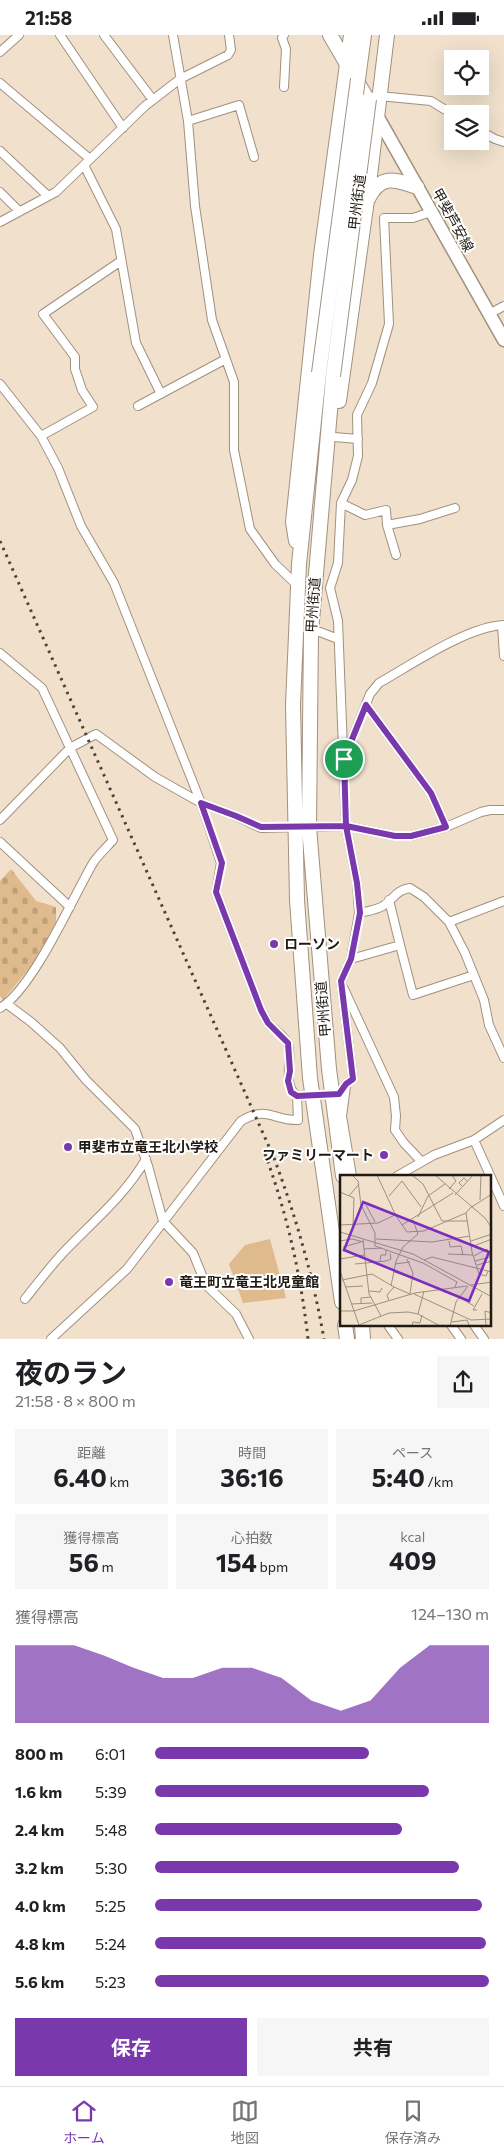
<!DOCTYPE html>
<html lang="ja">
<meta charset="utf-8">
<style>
:root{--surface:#fff;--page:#f6f6f6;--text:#202124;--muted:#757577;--line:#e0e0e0;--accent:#7a38ad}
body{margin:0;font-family:Commissioner,"Noto Sans JP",sans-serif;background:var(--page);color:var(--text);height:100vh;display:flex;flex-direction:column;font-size:19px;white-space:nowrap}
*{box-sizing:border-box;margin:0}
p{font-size:16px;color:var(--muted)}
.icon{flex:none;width:28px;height:28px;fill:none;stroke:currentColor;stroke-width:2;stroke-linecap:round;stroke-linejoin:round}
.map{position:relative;height:1304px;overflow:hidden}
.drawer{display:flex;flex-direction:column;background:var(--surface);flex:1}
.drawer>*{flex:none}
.buttons{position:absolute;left:444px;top:15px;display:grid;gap:10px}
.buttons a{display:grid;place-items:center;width:45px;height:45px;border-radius:0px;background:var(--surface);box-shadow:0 5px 20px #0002;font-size:25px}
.pin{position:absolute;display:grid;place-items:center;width:42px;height:42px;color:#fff;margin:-21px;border:2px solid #fff;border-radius:50%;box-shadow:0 1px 5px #0007}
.round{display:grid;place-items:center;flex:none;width:52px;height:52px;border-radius:0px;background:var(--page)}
.head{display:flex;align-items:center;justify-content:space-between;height:85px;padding:0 15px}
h1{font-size:28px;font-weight:700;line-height:38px}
.metrics{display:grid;grid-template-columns:repeat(3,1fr);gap:8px;height:85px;padding:5px 15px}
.metrics div{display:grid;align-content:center;border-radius:0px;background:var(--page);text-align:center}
.metrics b{font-size:25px;font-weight:700}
.metrics small{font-size:14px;font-weight:400}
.metrics p{font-size:14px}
.chart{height:140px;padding:10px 15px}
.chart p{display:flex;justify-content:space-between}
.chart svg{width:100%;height:90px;margin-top:5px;fill:var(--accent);opacity:.7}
.primary-button{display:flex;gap:10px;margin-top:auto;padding:10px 15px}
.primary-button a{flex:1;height:58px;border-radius:0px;background:var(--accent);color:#fff;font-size:20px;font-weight:700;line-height:58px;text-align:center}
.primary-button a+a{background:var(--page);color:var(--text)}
ul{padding:0 15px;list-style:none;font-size:16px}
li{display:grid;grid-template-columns:80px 60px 1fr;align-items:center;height:38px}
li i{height:12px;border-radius:6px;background:var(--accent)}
.status{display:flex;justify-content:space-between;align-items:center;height:35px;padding:0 25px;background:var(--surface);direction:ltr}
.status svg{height:14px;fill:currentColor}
.menu{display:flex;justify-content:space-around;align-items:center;height:70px;border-top:1px solid var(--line);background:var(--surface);font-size:14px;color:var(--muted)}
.menu a{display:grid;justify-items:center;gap:2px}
.menu .current{color:var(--accent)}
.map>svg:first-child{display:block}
.green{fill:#deba8c}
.cemetery{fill:url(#cemetery-stones)}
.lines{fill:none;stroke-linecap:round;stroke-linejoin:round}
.minor-casing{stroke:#a0917e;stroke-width:10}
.primary-casing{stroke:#a0917e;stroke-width:15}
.trunk-casing{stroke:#a0917e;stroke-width:16}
.minor{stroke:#fff;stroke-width:8}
.primary{stroke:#fff;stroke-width:12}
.trunk{stroke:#fff;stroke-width:14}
.rail{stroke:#4b4339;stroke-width:3;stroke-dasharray:2.5 5;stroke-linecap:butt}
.trunk-bridge-casing{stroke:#a0917e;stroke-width:16;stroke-linecap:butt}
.trunk-bridge{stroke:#fff;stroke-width:14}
.route-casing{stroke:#fff;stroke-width:10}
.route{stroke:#7a38ad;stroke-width:6}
.poi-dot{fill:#7a38ad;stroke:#fff;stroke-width:2}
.labels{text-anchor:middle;stroke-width:4;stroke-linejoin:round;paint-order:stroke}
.street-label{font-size:14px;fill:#201a13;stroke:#fff}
.poi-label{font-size:14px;font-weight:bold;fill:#201a13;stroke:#fff;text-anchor:start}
.inset-road{fill:none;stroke:#9d9182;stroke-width:1}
.view{fill:#7b2cbf;fill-opacity:0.15;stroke:#7b2cbf;stroke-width:2.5}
.inset-edge{fill:none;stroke:#201a13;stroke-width:2.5}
</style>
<div class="status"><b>21:58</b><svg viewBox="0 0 49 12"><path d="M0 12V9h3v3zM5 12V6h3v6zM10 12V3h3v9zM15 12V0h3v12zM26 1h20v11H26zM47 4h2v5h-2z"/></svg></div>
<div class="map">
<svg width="504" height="1304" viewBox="0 0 504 1304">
<defs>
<pattern id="cemetery-stones" width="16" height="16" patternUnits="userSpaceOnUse" patternTransform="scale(1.25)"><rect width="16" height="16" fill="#deba8c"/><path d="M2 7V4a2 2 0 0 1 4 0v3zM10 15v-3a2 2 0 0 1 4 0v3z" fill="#be9f78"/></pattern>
</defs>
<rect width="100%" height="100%" fill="#f0e0cc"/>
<path class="green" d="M270 1204 286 1263 243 1268 229 1229 245 1210Z"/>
<path class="cemetery" d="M11 834 36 866 56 872V890L33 929 3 965 0 961V846Z"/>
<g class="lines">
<defs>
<path id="minor" d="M60 0 123 93
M104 0 153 65
M173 0 188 86 195 171 212 285 234 347V415L250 494 275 529 298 551
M284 0 282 3 286 14 284 52
M0 17 19 0
M0 48 90 124
M379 61 431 66 452 79
M188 86 239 70 254 122
M480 96 495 104 504 107
M0 116 48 161
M84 130 116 194 136 308 161 359
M0 157 19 176
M0 187 56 157 145 71 180 44 228 20 231 15 229 0
M489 279 504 271
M0 349 41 401 58 433 81 491 114 548 201 768 221 828 216 857 261 975C264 980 266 985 269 989 274 995 285 1001 288 1009 293 1026 282 1050 297 1061
M138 371 226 324
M41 401 93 372 82 355 75 334V322L43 279 121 226
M334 402 358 404
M341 468 365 480 386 475 387 490 420 484 455 473
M387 490 396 520
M502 590 504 621
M311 597H320L338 604
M0 618 42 653 113 805C107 812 98 820 93 828 72 864 33 954 0 973
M366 670 431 758 446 792
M346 719 370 659 379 648C411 630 468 591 504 590
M0 785 70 713 96 699 155 742 201 768 236 781 261 793 346 791 395 801H411L446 792 481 777 490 775H504
M0 807 70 872
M389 865 400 910
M359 878C368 876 376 875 383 871 394 864 396 855 410 853L424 862 449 887 465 918 484 965 489 990 504 1023
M449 887 504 866
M351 924 400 910 413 960 474 940
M344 954 394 1062 396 1081 395 1095 404 1108 421 1126
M7 969 31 987 60 1013 86 1045 135 1094 148 1131 163 1186 193 1218 206 1250 236 1279 249 1304
M346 1051 342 1081 352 1141
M474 1105 504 1171
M397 1141 434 1120 474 1105 504 1085
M25 1264C37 1249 49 1233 62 1219 91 1188 124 1162 146 1124
M388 1290 398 1304
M451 1290 461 1304
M474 1290 484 1304
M51 1304 127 1234 241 1086C267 1070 274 1086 298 1085L297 1061 339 1059 346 1049 353 1044 341 946 351 924 359 878 357 848 346 791 338 586 330 553 338 528 341 468 352 445 358 421 357 380 372 348 389 289 384 183H413L431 177"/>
<path id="primary" d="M376 79 504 305"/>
<path id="trunk" d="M330 0 373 74
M358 44 364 0
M368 164C380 139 395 144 417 152
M319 338 299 529 293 670 297 865 310 1043 342 1267
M333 341 311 597 309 792 329 1034 343 1141
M339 366 367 165 387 0
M296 506 293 487 321 220 351 0
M345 1290 347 1304
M362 1290 363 1304"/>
</defs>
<use href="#minor" class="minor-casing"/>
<use href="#primary" class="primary-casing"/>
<use href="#trunk" class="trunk-casing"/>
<use href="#minor" class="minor"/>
<use href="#primary" class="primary"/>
<use href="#trunk" class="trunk"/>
<path class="rail" d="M0 506 274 1123C296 1182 313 1241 324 1304
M265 1119C287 1178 301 1241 308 1304"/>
<defs>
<path id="trunk-bridge" d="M319 338 358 44
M333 341 369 64"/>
</defs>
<use href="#trunk-bridge" class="trunk-bridge-casing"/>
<use href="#trunk-bridge" class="trunk-bridge"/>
</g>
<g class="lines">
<defs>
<path id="route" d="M344 724 346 791 261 792 236 781 201 768 222 828 216 857 261 975 268 988 288 1008 290 1036 288 1046 291 1057 297 1061 339 1059 346 1049 353 1044 341 946 351 924 360 878 357 848 346 791 395 801H411L446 792 431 758 366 670 344 724"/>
</defs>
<use href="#route" class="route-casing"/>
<use href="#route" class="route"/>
</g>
<g class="poi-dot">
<circle cx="274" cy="909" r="5"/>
<circle cx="68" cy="1112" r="5"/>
<circle cx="384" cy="1120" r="5"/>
<circle cx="169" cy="1247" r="5"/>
</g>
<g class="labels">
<g class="street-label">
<text transform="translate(357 167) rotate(-83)" y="5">甲州街道</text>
<text transform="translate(453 185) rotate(61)" y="5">甲斐芦安線</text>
<text transform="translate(313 570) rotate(-86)" y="5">甲州街道</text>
<text transform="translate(323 974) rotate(-95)" y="5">甲州街道</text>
</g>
<g class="poi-label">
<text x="284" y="914">ローソン</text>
<text x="78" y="1117">甲斐市立竜王北小学校</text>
<text x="374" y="1125" text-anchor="end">ファミリーマート</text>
<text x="179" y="1252">竜王町立竜王北児童館</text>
</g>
</g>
<g transform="translate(340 1140)">
<rect width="151" height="151" fill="#f0e0cc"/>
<path class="inset-road" d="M12 0 18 6 21 30 35 58V71L83 88 117 107 115 112M37 0 56 41 67 57 84 56 126 38M72 0 83 9 102 46H128M95 0 145 43 152 53M122 11 119 8 124 3 127 6M109 14 116 6 112 0M0 17 14 23 13 51M115 20 133 0M9 21 19 9M49 21 62 6 81 32M140 25 141 0M26 30 35 47M130 33 126 38 132 77 139 99 146 101 148 96M130 33 152 19M78 42 88 21 105 9M0 50 38 48 55 40M62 50 113 18M0 57 73 79 152 122M36 64 92 67 130 61M23 65 29 119 41 141M0 66 12 64 24 67M109 66 110 72 121 71 123 80M131 66 152 59M3 72 21 67M131 72 152 64M24 74 42 73M108 79 133 80M134 81 147 74 150 82 135 86M0 84 24 80M84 85 92 82 152 97M40 86 41 80H46V75M15 89 46 86 51 84 50 78M55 89 70 87M137 90 152 86M0 96 19 150M54 97 73 103M2 105 32 99 54 112 47 120 49 126M131 110 152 107M51 111 56 86 63 72 78 59 73 45M5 112 23 111M54 112 70 119 73 98 67 84M29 116 40 117 42 113M74 119 131 145 152 144M119 122 134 131M21 128V123L31 122M11 129 32 128M137 135H133L142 119M0 136H14L75 118 127 111M78 139 84 116M112 147 127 145 129 150M19 150 49 138 68 137 78 139 100 151M72 151 73 147 80 148 82 140M110 151 116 127 128 111M146 151 145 136 152 138"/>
<path class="view" d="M23 27 149 77 129 126 4 75Z"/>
<rect width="151" height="151" class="inset-edge"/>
</g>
</svg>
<div class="buttons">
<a><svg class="icon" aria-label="locate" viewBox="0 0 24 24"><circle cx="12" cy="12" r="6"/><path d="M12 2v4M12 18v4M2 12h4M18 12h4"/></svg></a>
<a><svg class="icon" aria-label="layers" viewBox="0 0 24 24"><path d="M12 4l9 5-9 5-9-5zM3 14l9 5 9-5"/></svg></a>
</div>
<div class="pin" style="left:344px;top:724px;background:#1e9e55"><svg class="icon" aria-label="arrive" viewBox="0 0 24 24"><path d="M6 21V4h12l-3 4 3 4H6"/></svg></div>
</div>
<section class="drawer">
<div class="head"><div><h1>夜のラン</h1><p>21:58 · 8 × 800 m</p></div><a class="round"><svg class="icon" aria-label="share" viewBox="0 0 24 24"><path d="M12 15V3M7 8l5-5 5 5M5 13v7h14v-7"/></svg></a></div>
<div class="metrics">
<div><p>距離</p><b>6.40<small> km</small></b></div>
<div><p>時間</p><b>36:16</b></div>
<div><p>ペース</p><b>5:40<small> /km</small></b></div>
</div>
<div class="metrics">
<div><p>獲得標高</p><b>56<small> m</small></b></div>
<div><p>心拍数</p><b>154<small> bpm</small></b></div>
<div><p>kcal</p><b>409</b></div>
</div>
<div class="chart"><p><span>獲得標高</span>124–130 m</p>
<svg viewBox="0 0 160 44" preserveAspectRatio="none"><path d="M0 44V6L10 6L20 6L30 11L40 17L50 22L60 22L70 17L80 17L90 22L100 33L110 38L120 33L130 17L140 6L150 6L160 6V44z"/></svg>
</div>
<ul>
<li><b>800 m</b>6:01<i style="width:64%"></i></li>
<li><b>1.6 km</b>5:39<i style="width:82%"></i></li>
<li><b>2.4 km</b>5:48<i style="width:74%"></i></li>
<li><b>3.2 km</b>5:30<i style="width:91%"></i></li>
<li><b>4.0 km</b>5:25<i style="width:98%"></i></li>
<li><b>4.8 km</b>5:24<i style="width:99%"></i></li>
<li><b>5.6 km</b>5:23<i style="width:100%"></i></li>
</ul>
<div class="primary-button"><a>保存</a><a>共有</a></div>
</section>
<nav class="menu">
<a class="current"><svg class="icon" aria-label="home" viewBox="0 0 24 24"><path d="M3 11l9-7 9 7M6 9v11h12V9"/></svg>ホーム</a>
<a><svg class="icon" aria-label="map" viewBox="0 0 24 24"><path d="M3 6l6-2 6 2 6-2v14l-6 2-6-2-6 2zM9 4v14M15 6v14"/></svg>地図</a>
<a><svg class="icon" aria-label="saved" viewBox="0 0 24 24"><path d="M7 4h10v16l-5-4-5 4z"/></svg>保存済み</a>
</nav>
